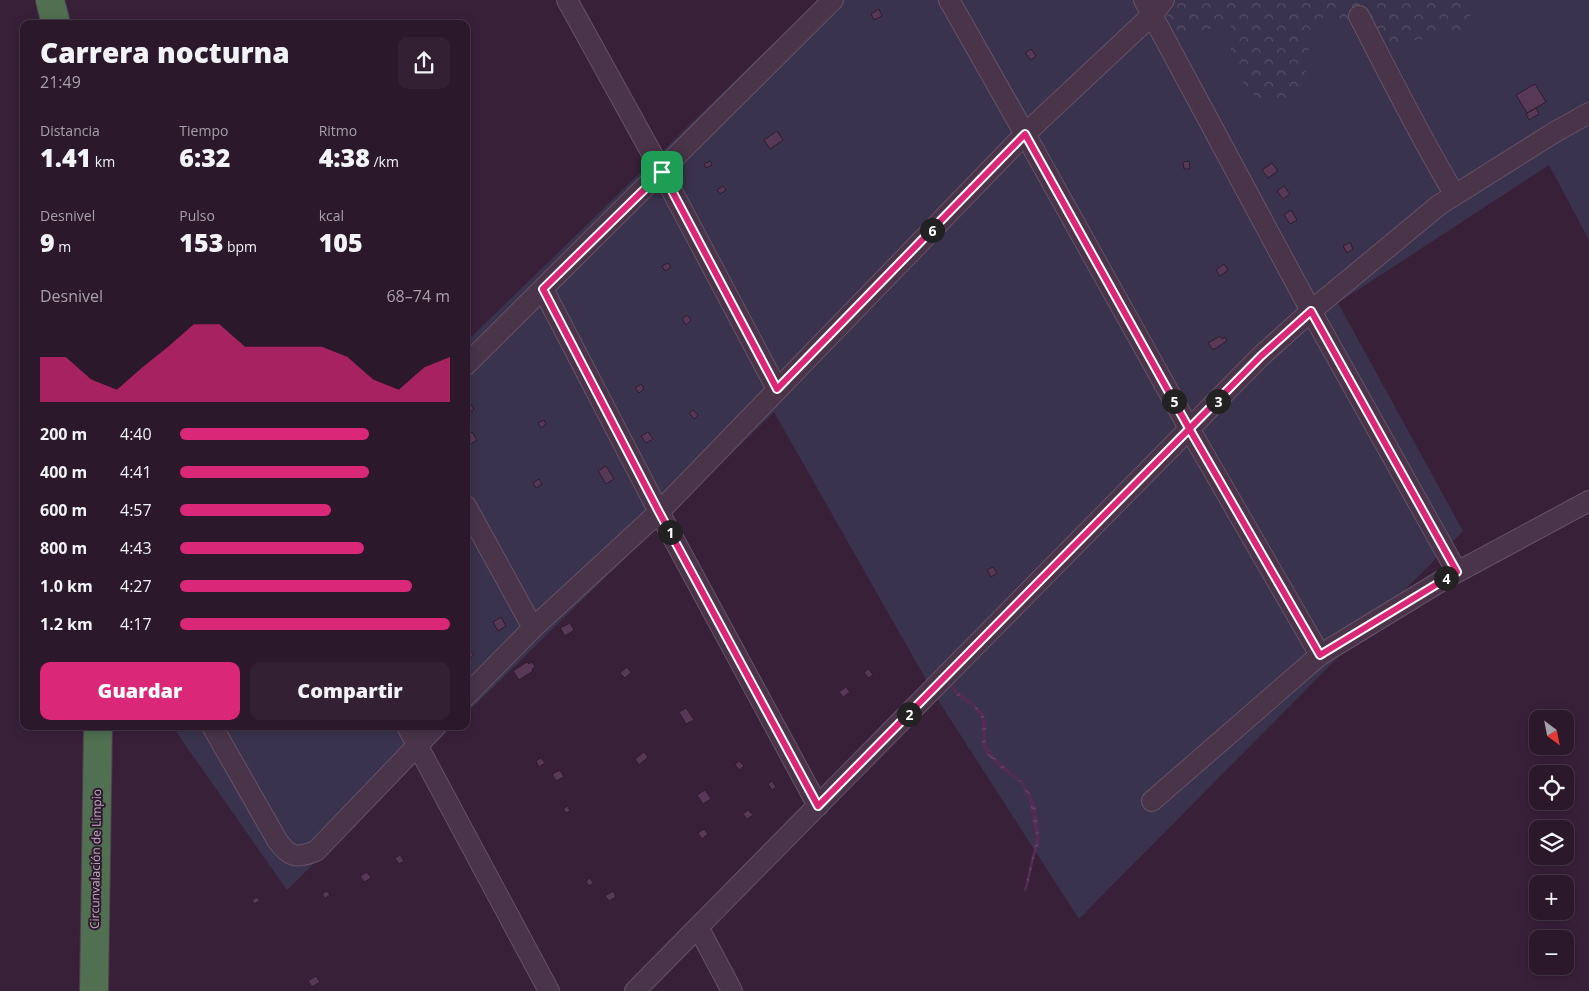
<!DOCTYPE html>
<html lang="es">
<meta charset="utf-8">
<style>
:root{--surface:#2b182b;--page:#332133;--text:#f1f3f6;--muted:#a6a0a9;--line:#473747;--accent:#db2777}
body{margin:0;font-family:"Open Sans",sans-serif;background:var(--page);color:var(--text);height:100vh;display:flex;flex-direction:column;font-size:19px;white-space:nowrap}
*{box-sizing:border-box;margin:0}
p{font-size:16px;color:var(--muted)}
.icon{flex:none;width:28px;height:28px;fill:none;stroke:currentColor;stroke-width:2;stroke-linecap:round;stroke-linejoin:round}
.map{position:relative;flex:1;overflow:hidden}
.sheet{position:absolute;left:20px;top:20px;width:450px;height:710px;display:flex;flex-direction:column;background:var(--surface);border-radius:10px;box-shadow:0 2px 12px #0003,0 0 0 1px var(--line)}
.sheet>*{flex:none}
.needle{width:32px;rotate:148deg}
.tools{position:absolute;left:1529px;top:710px;display:grid;gap:10px}
.tools a{display:grid;place-items:center;width:45px;height:45px;border-radius:10px;background:var(--surface);box-shadow:0 2px 12px #0003,0 0 0 1px var(--line);font-size:25px}
.pin{position:absolute;display:grid;place-items:center;width:42px;height:42px;color:#fff;margin:-21px;border-radius:10px;box-shadow:0 2px 8px #0006}
.km{position:absolute;width:25px;height:25px;margin:-12px;border-radius:50%;background:#222;color:#fff;font-size:14px;line-height:25px;text-align:center}
.round{display:grid;place-items:center;flex:none;width:52px;height:52px;border-radius:10px;background:var(--page)}
.head{display:flex;align-items:center;justify-content:space-between;height:85px;padding:0 20px}
h1{font-size:28px;font-weight:800;line-height:38px}
.figures{display:grid;grid-template-columns:repeat(3,1fr);gap:8px;height:85px;padding:5px 20px}
.figures div{display:grid;align-content:center}
.figures b{font-size:25px;font-weight:800}
.figures small{font-size:14px;font-weight:400}
.figures p{font-size:14px}
.chart{height:140px;padding:10px 20px}
.chart p{display:flex;justify-content:space-between}
.chart svg{width:100%;height:90px;margin-top:5px;fill:var(--accent);opacity:.7}
.button{display:flex;gap:10px;margin-top:auto;padding:10px 20px}
.button a{flex:1;height:58px;border-radius:10px;background:var(--accent);color:#fff;font-size:20px;font-weight:800;line-height:58px;text-align:center}
.button a+a{background:var(--page);color:var(--text)}
ul{padding:0 20px;list-style:none;font-size:16px}
li{display:grid;grid-template-columns:80px 60px 1fr;align-items:center;height:38px}
li i{height:12px;border-radius:6px;background:var(--accent)}
.map>svg:first-child{display:block}
.grass{fill:#3a334d}
.forest{fill:url(#forest-crowns)}
.water{fill:url(#water-waves)}
.building{fill:#573957;stroke:#301b30}
.lines{fill:none;stroke-linecap:round;stroke-linejoin:round}
.minor-casing{stroke:#675167;stroke-width:22}
.highway-casing{stroke:#513b51;stroke-width:30}
.minor{stroke:#493449;stroke-width:20}
.highway{stroke:#507051;stroke-width:28}
.route-casing{stroke:#fff;stroke-width:10}
.route{stroke:#db2777;stroke-width:6}
.labels{text-anchor:middle;stroke-width:4;stroke-linejoin:round;paint-order:stroke}
.street-label{font-size:12px;fill:#c6aec5;stroke:#2e192e}
</style>
<div class="map">
<svg width="1589" height="991" viewBox="0 0 1589 991">
<defs>
<pattern id="forest-crowns" width="20" height="18" patternUnits="userSpaceOnUse" patternTransform="scale(1.25)"><rect width="20" height="18" fill="#3a334d"/><path d="M2 6a3 3 0 1 1 6 0M12 15a3 3 0 1 1 6 0" fill="none" stroke="#554e65"/></pattern>
<pattern id="water-waves" width="16" height="10" patternUnits="userSpaceOnUse" patternTransform="scale(1.25)"><rect width="16" height="10" fill="#552a55"/><path d="M0 5q4-4 8 0t8 0" fill="none" stroke="#6c466c"/></pattern>
</defs>
<rect width="100%" height="100%" fill="#392039"/>
<path class="grass" d="M818 0H1589V240L1549 165 1338 303 1463 531 1079 919 936 697 774 412 466 714V342Z
M172 726H453L287 890Z"/>
<path class="forest" d="M1177 0H1472L1473 11 1460 33 1392 44 1328 12 1311 30 1305 79 1287 98 1263 105 1231 68V20L1184 40 1158 33 1165 23 1166 17Z"/>
<path class="water" d="M952 684 959 693 972 702 983 713 987 725 985 739 988 749 999 762 1024 783 1035 803 1040 839 1034 859 1027 889 1024 891 1036 839 1030 802 1021 783 1000 768 986 753 982 744V719L978 713 973 706 956 695 950 686Z"/>
<path class="building" d="M879 9 882 16 874 20 871 14Z
M1031 49 1036 56 1031 60 1025 53Z
M1535 84 1546 102 1527 113 1516 95Z
M1536 108 1539 114 1529 120 1526 114Z
M777 131 783 140 770 149 764 140Z
M710 161 712 165 706 168 704 164Z
M1189 161 1190 169H1184L1183 162Z
M1272 163 1278 171 1268 178 1262 170Z
M723 186 726 190 720 194 717 190Z
M1284 186 1290 194 1283 199 1277 191Z
M1291 210 1297 220 1290 224 1284 215Z
M1350 242 1353 249 1347 253 1343 246Z
M668 263 671 267 665 271 662 266Z
M1224 264 1228 270 1220 276 1216 270Z
M687 315 691 320 686 325 682 319Z
M1220 336 1222 339 1225 337 1227 341 1213 350 1208 343Z
M641 384 644 389 639 393 635 388Z
M470 403 474 409 466 415V406Z
M693 410 698 415 694 419 689 413Z
M544 420 546 424 541 428 538 423Z
M472 432 477 440 468 446 466 436Z
M648 432 653 439 646 443 641 436Z
M606 466 614 479 606 484 598 471Z
M539 479 542 484 536 488 533 483Z
M993 567 997 573 991 577 987 570Z
M501 617 506 626 498 631 493 622Z
M570 623 574 630 565 636 560 628Z
M466 648 474 654 468 661 466 660Z
M527 662 529 664 532 662 535 667 532 669 533 671 519 680 513 671Z
M627 667 631 672 625 678 620 673Z
M869 669 873 675 868 678 864 672Z
M846 687 850 692 843 697 839 692Z
M686 708 694 720 686 724 679 712Z
M644 752 648 757 639 765 635 759Z
M541 758 545 763 539 767 536 761Z
M739 761 744 766 739 770 735 764Z
M560 770 564 777 556 781 552 774Z
M772 781 776 787 772 790 768 784Z
M705 790 711 799 703 804 697 795Z
M568 806 570 811 566 813 563 809Z
M748 810 753 815 747 819 743 814Z
M704 829 708 834 702 839 698 833Z
M400 855 404 861 399 864 395 858Z
M367 872 371 878 364 882 360 876Z
M590 878 593 883 589 886 586 881Z
M327 891 330 895 325 898 322 894Z
M613 891 616 897 609 901 605 896Z
M257 897 260 901 254 904 252 900Z
M316 976 320 982 312 987 308 981Z"/>
<g class="lines">
<defs>
<path id="minor" d="M567 0 662 172 777 389
M949 0 1025 134 1190 430 1320 655
M1144 0 1311 311 1457 572
M1359 16C1390 76 1420 137 1455 195
M543 289 659 512 818 806
M466 365 833 0
M466 506 533 628
M466 696 533 628 659 512 1025 134 1152 15 1164 0
M212 726 277 840C289 857 296 859 316 851L436 726
M407 726 549 991
M1152 801 1320 655 1446 578 1589 501
M698 927 732 991
M635 991 1261 356 1311 311 1439 205 1555 132 1589 113"/>
<path id="highway" d="M50 0 56 24
M94 991 98 726"/>
</defs>
<use href="#minor" class="minor-casing"/>
<use href="#highway" class="highway-casing"/>
<use href="#minor" class="minor"/>
<use href="#highway" class="highway"/>
</g>
<g class="lines">
<defs>
<path id="route" d="M662 172 543 289 659 512 818 806 1261 356 1311 311 1457 572 1320 655 1190 430 1025 134 777 389 662 172"/>
</defs>
<use href="#route" class="route-casing"/>
<use href="#route" class="route"/>
</g>
<g class="labels">
<g class="street-label">
<text transform="translate(96 859) rotate(-89)" y="4">Circunvalación de Limpio</text>
</g>
</g>
</svg>
<div class="tools">
<a><svg class="needle" viewBox="-14 -14 28 28"><path d="M0-13l5 13h-10z" fill="#e53935"/><path d="M0 13l5-13h-10z" fill="#a6a0a9"/></svg></a>
<a><svg class="icon" aria-label="locate" viewBox="0 0 24 24"><circle cx="12" cy="12" r="6"/><path d="M12 2v4M12 18v4M2 12h4M18 12h4"/></svg></a>
<a><svg class="icon" aria-label="layers" viewBox="0 0 24 24"><path d="M12 4l9 5-9 5-9-5zM3 14l9 5 9-5"/></svg></a>
<a>+</a>
<a>−</a>
</div>
<div class="pin" style="left:662px;top:172px;background:#1e9e55"><svg class="icon" aria-label="arrive" viewBox="0 0 24 24"><path d="M6 21V4h12l-3 4 3 4H6"/></svg></div>
<b class="km" style="left:670px;top:532px">1</b>
<b class="km" style="left:909px;top:714px">2</b>
<b class="km" style="left:1218px;top:401px">3</b>
<b class="km" style="left:1446px;top:578px">4</b>
<b class="km" style="left:1174px;top:401px">5</b>
<b class="km" style="left:932px;top:230px">6</b>
<section class="sheet">
<div class="head"><div><h1>Carrera nocturna</h1><p>21:49</p></div><a class="round"><svg class="icon" aria-label="share" viewBox="0 0 24 24"><path d="M12 15V3M7 8l5-5 5 5M5 13v7h14v-7"/></svg></a></div>
<div class="figures">
<div><p>Distancia</p><b>1.41<small> km</small></b></div>
<div><p>Tiempo</p><b>6:32</b></div>
<div><p>Ritmo</p><b>4:38<small> /km</small></b></div>
</div>
<div class="figures">
<div><p>Desnivel</p><b>9<small> m</small></b></div>
<div><p>Pulso</p><b>153<small> bpm</small></b></div>
<div><p>kcal</p><b>105</b></div>
</div>
<div class="chart"><p><span>Desnivel</span>68–74 m</p>
<svg viewBox="0 0 160 44" preserveAspectRatio="none"><path d="M0 44V22L10 22L20 33L30 38L40 27L50 17L60 6L70 6L80 17L90 17L100 17L110 17L120 22L130 33L140 38L150 27L160 22V44z"/></svg>
</div>
<ul>
<li><b>200 m</b>4:40<i style="width:70%"></i></li>
<li><b>400 m</b>4:41<i style="width:70%"></i></li>
<li><b>600 m</b>4:57<i style="width:56%"></i></li>
<li><b>800 m</b>4:43<i style="width:68%"></i></li>
<li><b>1.0 km</b>4:27<i style="width:86%"></i></li>
<li><b>1.2 km</b>4:17<i style="width:100%"></i></li>
</ul>
<div class="button"><a>Guardar</a><a>Compartir</a></div>
</section>
</div>
